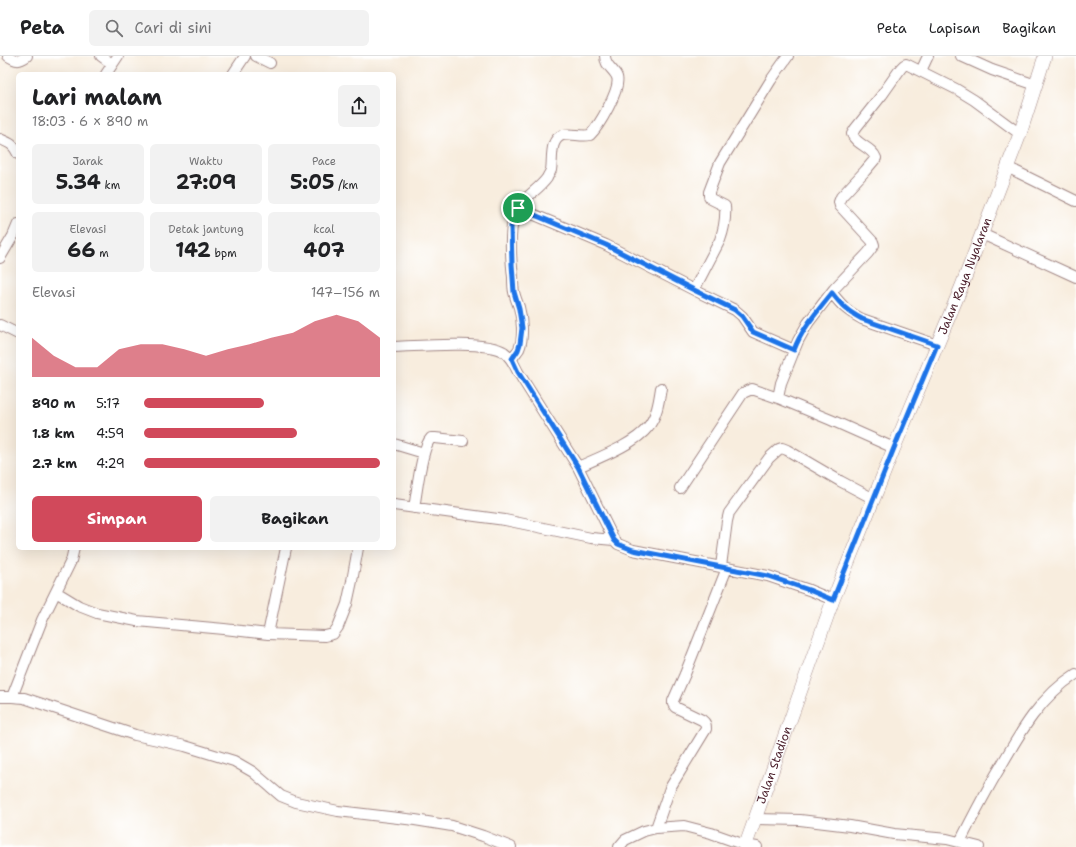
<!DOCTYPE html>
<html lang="id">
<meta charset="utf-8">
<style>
:root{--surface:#fff;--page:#f2f2f2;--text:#202124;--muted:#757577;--line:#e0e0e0;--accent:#d1495b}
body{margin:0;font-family:"Shantell Sans",sans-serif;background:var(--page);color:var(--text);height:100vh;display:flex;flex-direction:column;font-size:15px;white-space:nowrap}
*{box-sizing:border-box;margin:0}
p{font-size:13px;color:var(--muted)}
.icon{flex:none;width:22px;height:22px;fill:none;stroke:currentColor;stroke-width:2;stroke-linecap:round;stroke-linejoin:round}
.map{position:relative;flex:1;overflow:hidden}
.panel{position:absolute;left:16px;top:16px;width:380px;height:478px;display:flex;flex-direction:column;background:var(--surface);border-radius:6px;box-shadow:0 4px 16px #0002}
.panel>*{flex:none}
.pin{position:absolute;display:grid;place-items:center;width:34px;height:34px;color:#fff;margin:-17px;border:2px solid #fff;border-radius:50%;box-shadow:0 1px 4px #0007}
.round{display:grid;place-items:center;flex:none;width:42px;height:42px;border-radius:6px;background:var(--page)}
.head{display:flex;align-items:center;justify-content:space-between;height:68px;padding:0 16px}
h1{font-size:22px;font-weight:700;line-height:30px}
.metrics{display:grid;grid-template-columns:repeat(3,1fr);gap:6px;height:68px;padding:4px 16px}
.metrics div{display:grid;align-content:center;border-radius:6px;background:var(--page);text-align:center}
.metrics b{font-size:20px;font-weight:700}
.metrics small{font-size:11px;font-weight:400}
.metrics p{font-size:11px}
.chart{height:112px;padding:8px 16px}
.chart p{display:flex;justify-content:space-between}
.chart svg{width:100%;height:72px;margin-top:4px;fill:var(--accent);opacity:.7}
.button{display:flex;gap:8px;margin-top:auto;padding:8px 16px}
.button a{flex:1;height:46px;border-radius:6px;background:var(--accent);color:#fff;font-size:16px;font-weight:700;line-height:46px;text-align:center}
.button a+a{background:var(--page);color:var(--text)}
ul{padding:0 16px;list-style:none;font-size:13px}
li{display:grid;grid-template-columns:64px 48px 1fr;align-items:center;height:30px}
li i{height:10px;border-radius:5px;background:var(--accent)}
header{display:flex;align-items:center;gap:24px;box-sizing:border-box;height:56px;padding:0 20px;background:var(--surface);border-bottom:1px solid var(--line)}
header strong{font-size:19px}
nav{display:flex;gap:22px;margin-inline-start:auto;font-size:14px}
.search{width:280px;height:36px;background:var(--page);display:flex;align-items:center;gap:10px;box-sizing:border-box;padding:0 14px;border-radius:6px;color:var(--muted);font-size:15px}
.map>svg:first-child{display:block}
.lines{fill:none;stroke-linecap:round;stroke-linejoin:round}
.minor-casing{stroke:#a18684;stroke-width:12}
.major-casing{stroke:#a18684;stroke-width:14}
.minor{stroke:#fff;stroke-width:10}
.major{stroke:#fff;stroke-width:13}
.route-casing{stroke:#fff;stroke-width:8}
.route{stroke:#1a73e8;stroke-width:5}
.labels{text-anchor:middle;stroke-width:3;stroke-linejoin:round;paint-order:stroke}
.street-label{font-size:12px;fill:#4a1f2b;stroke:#fff}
</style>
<header>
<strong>Peta</strong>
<div class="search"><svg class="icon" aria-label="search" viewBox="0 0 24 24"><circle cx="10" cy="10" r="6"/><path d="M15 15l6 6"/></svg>Cari di sini</div>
<nav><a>Peta</a><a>Lapisan</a><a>Bagikan</a></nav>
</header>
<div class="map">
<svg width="1076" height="791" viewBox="0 0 1076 791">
<rect width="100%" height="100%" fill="#fff"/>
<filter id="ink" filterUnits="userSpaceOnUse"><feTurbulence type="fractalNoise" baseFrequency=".025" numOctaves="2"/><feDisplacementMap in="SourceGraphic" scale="8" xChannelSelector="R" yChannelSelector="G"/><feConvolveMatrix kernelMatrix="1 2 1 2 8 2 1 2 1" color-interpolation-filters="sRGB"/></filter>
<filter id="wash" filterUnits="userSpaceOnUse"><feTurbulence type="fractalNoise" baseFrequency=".012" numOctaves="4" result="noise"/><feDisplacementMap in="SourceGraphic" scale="16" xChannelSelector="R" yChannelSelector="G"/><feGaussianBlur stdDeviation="0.9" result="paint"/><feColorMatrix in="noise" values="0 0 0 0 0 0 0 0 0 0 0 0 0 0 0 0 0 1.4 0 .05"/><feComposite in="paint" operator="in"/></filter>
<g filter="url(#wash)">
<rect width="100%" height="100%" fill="#f8edde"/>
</g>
<g filter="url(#ink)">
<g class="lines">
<defs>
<path id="minor" d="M8 0C16 5 19 6 27 0
M101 0 112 8
M256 0 270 7
M961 0 992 14 1036 29
M921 15 928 0
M106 18 118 0
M233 18 245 0
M0 83C10 87 13 88 18 98
M1007 111 1076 145
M518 152 606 189 694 234 735 254 742 260 753 276 794 294
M982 178 1076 221
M0 202 13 180 18 168
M694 234 720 184C724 173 726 162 725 150L711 143 709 140V136L720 107 771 24 788 0
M832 237C842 250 847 255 862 263L937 289
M0 269 18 278
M394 291C418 290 486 284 504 296 511 301 514 308 518 316L578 411 614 484 618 488 633 494 768 520 809 534 833 544
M512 303C514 299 517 296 519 293 524 282 522 262 519 251 517 246 515 241 514 236 513 232 513 226 513 221 511 204 509 178 514 161 519 143 537 136 547 122 548 119 550 117 551 114 553 103 549 83 563 79 572 77 581 81 590 79 599 70 621 33 617 21 614 13 605 10 605 0
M394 388 424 397
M894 392 831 364 778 342 781 327 798 285 808 267 834 233 868 197 874 189 873 186 840 150 839 146 841 141 865 115 876 102C872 91 856 89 852 78L855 73 882 39 901 12 904 9 906 8 956 33 974 44 1020 78
M578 411C598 402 635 388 648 371 657 360 659 345 661 332
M680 432 743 337 752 333 778 342
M394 449 505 464 591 482 614 484
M414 452C417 437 421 392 431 382H435L463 385
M721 510 727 465 729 457 769 402 779 393 782 392 787 394 840 425 874 443
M56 536 79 550 97 557 137 565 224 573 268 578 325 580 333 578 338 571 347 548 352 525 358 492
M268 578 286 492
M0 641H12L24 642 135 679 185 690 234 705 253 716 281 740 296 746 338 755 415 764 452 770 483 780 511 791
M12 641 42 564 71 505 74 492
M754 763 800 764 850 770 894 778 947 783 979 791
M656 772 670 732 706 673C706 669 706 667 702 664L675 651 673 648V645L685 618 727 512
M960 786C973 760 986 735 1001 710 1021 675 1041 640 1076 618
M619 791 625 784 644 775 656 772 684 770 711 777 745 789 757 791"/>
<g id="major">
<path id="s1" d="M745 791 833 544 894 392 961 232 1020 78 1045 0"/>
</g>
</defs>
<use href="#minor" class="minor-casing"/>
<use href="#major" class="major-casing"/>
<use href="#minor" class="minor"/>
<use href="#major" class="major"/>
</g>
</g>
<g class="lines" filter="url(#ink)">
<defs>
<path id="route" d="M518 152 606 189 694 234 735 254 742 260 753 276 794 294C802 272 818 255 832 237 842 250 847 255 862 263L937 289 894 392 833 544 809 534 768 520 633 494 618 488 614 484 578 411 518 316 512 303 518 294 520 288 522 272 519 253 514 236 512 208 511 171 514 159Z"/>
</defs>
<use href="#route" class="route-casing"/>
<use href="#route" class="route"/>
</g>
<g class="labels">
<g class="street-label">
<text dy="4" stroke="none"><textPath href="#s1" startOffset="612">Jalan Raya Nyalaran</textPath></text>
<text dy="4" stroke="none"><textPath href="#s1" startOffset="87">Jalan Stadion</textPath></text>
</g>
</g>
</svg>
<div class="pin" style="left:518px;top:152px;background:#1e9e55"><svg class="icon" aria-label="arrive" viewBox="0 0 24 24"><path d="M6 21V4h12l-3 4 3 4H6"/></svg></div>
<section class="panel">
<div class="head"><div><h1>Lari malam</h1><p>18:03 · 6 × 890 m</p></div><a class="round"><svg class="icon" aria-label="share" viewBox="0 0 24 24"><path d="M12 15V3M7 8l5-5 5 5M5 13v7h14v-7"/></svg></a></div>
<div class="metrics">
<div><p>Jarak</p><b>5.34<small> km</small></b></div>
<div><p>Waktu</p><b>27:09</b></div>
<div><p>Pace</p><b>5:05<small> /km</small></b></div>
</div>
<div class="metrics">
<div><p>Elevasi</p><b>66<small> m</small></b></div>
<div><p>Detak jantung</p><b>142<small> bpm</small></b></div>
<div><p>kcal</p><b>407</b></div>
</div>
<div class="chart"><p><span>Elevasi</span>147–156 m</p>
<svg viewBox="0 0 160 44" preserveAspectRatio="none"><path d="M0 44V20L10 31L20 38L30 38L40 27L50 24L60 24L70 27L80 31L90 27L100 24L110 20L120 17L130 10L140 6L150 10L160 20V44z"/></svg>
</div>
<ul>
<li><b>890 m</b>5:17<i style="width:51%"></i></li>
<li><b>1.8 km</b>4:59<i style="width:65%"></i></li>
<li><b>2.7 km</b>4:29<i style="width:100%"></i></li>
</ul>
<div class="button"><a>Simpan</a><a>Bagikan</a></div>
</section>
</div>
